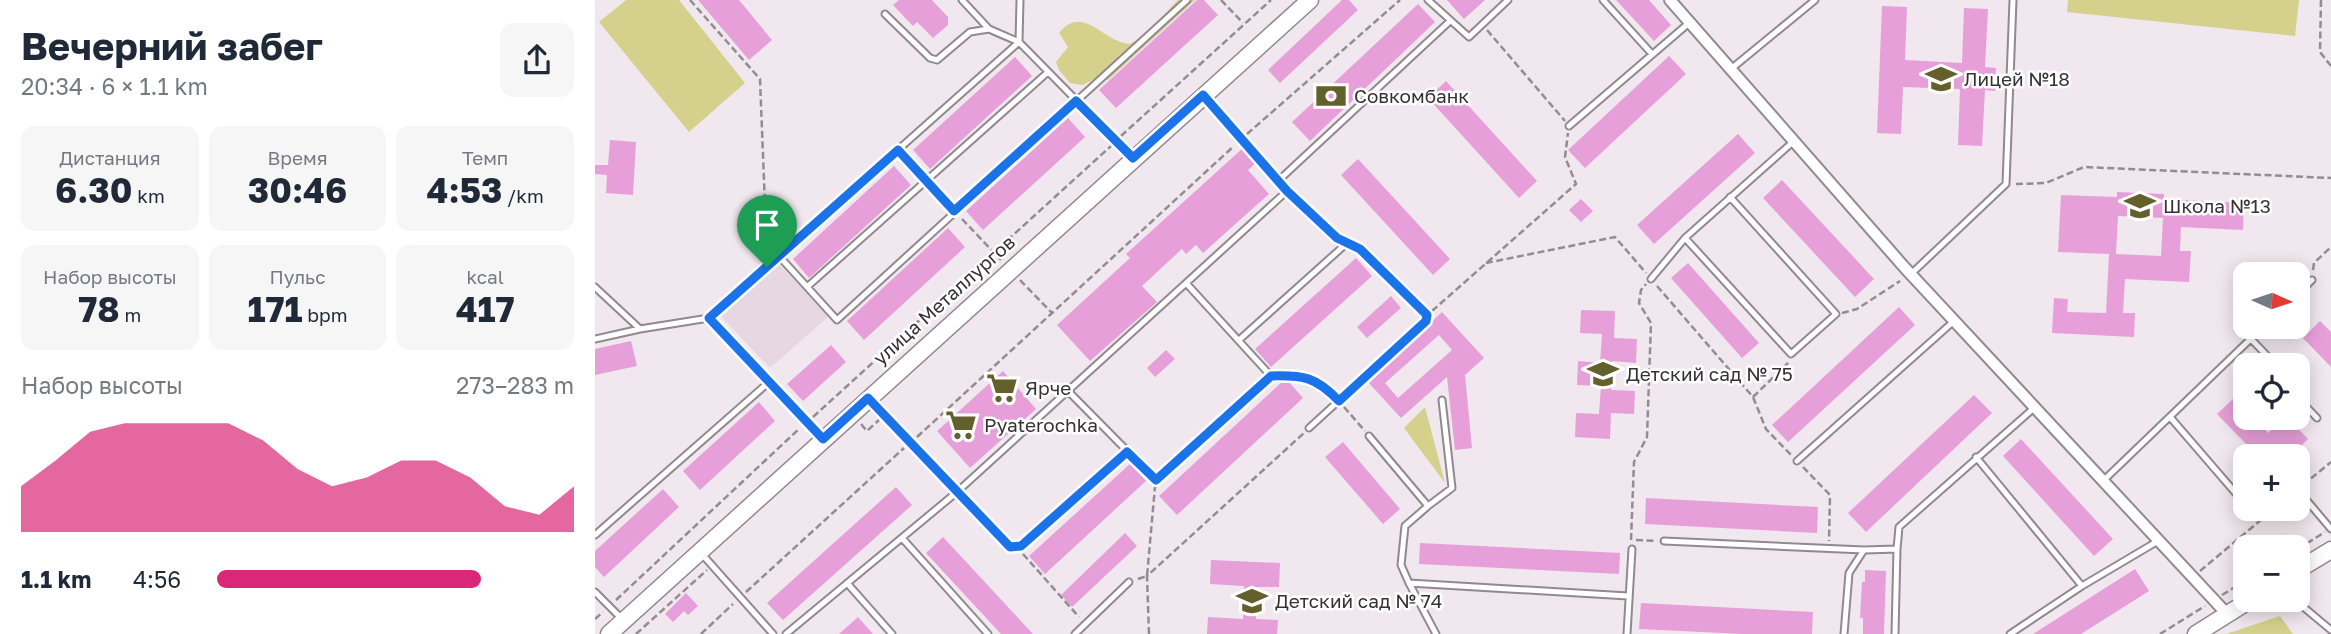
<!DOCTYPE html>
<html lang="ru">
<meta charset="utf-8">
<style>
:root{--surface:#fff;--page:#f6f6f7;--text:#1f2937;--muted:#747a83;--accent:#db2777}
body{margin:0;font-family:"Golos Text",sans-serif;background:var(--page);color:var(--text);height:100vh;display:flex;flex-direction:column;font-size:26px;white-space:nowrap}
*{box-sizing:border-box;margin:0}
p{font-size:23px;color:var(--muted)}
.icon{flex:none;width:38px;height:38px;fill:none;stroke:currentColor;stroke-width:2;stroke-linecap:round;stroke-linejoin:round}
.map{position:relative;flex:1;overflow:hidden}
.panel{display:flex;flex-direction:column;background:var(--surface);width:595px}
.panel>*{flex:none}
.needle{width:46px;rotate:93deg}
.controls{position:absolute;left:1638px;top:262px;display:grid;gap:14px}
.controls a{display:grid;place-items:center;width:77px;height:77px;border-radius:14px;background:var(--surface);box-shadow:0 4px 18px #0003;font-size:35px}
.pin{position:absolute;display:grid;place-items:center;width:60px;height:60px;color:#fff;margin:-72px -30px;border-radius:50% 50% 50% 0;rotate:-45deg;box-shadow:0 0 7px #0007}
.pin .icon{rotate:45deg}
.round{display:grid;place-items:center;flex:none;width:74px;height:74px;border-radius:14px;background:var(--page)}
.headline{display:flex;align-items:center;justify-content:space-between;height:119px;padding:0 21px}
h1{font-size:38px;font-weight:700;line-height:52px}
.figures{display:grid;grid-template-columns:repeat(3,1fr);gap:10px;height:119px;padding:7px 21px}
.figures div{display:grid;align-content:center;border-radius:14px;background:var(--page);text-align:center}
.figures b{font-size:35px;font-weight:700}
.figures small{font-size:19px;font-weight:400}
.figures p{font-size:19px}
.chart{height:196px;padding:14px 21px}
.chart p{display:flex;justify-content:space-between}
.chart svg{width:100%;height:126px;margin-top:7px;fill:var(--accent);opacity:.7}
ul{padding:0 21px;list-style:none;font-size:23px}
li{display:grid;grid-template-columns:112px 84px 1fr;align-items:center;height:52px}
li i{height:18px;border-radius:9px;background:var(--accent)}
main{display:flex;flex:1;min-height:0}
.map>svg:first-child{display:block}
.built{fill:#e7d7e3}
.green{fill:#d5d18d}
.building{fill:#e79fd9;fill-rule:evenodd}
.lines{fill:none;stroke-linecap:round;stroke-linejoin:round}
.lane-casing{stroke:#91898f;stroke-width:9}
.street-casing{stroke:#91898f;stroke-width:14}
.secondary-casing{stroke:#91898f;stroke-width:19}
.path{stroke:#938c91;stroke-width:2.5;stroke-dasharray:7 3.5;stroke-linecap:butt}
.lane{stroke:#fff;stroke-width:5}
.street{stroke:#fff;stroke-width:10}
.secondary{stroke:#fff;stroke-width:16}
.route-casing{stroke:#fff;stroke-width:14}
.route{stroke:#1a73e8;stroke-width:9}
.labels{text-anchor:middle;stroke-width:5;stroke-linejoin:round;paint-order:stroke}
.poi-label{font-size:19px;fill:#353234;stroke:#fff;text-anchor:start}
.street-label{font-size:19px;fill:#353234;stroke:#fff}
</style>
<main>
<section class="panel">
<div class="headline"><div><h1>Вечерний забег</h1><p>20:34 · 6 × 1.1 km</p></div><a class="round"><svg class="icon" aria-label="share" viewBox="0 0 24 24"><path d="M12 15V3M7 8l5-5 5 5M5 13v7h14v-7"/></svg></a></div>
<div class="figures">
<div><p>Дистанция</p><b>6.30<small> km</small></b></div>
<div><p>Время</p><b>30:46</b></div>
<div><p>Темп</p><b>4:53<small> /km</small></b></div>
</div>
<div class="figures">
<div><p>Набор высоты</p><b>78<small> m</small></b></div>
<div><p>Пульс</p><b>171<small> bpm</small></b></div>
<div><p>kcal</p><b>417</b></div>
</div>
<div class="chart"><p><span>Набор высоты</span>273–283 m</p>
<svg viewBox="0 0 160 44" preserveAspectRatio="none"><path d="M0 44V28L10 19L20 9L30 6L40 6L50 6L60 6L70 12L80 22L90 28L100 25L110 19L120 19L130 25L140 35L150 38L160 28V44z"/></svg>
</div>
<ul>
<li><b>1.1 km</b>4:56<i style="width:74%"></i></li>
</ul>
</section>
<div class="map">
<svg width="1736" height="634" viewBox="0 0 1736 634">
<rect width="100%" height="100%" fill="#f1e7ee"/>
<path class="built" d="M181 261 233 317 175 368 124 314Z"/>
<path class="green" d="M31 0H84L150 83 94 132 4 22Z
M583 0H600L513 80 507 75 488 85 475 83 464 70 461 62 473 47 464 33C489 3 508 43 535 44 561 31 564 18 583 0Z
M1473 0H1704L1700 36 1472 12Z
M830 407 850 483 809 428Z
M1685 616 1698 634H1631Z"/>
<path class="building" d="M103 0H144L177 40 154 60Z
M304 0H337L353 17V25L338 38 322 22 318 26 298 5Z
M602 0H609L623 15 521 108 504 90Z
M747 0H754L763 10 685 83 673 70Z
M852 0H890L869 19Z
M1021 0H1054L1076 25 1059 41Z
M823 4 840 22 715 141 697 122Z
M1287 6 1312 7 1310 60 1367 63 1369 8 1393 9 1390 67 1401 68 1400 91 1390 90 1387 146 1363 145 1365 89 1308 87 1306 134 1282 133Z
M1074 56 1091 74 990 168 973 150Z
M420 57 437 76 335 169 318 150Z
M851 81 942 181 924 198 833 98Z
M473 118 490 137 388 230 371 211Z
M1143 134 1160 153 1059 244 1042 225Z
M15 140 41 142 38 195 11 193 12 175 0 174V165H13Z
M648 148 661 163 653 170 674 194 608 253 601 245 591 254 587 249 547 286 562 302 495 361 462 325 535 258 531 254Z
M763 159 855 259 838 275 746 175Z
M299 166 316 185 214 278 198 259Z
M1187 180 1279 279 1260 297 1168 198Z
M1522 192 1569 194V199L1649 203 1648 230 1586 227 1585 251H1596L1594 282 1530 279 1528 313H1540L1539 337 1457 333 1459 298 1473 299 1472 312 1511 313 1514 254 1463 252 1466 195 1522 197ZM1523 216 1568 218 1566 256 1521 254Z
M986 199 998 211 986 222 974 210Z
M353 228 370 247 269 340 252 321Z
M761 258 777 276 676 367 660 349Z
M1093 263 1164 343 1147 358 1076 278Z
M796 296 806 308 772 338 762 327Z
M1304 307 1320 325 1193 442 1177 425Z
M986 310 1020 311 1019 338 1042 339 1041 363 1017 361 1016 390 1040 391 1039 414 1016 413 1015 439 980 437 981 413 1004 414 1006 386 982 385 983 361 1005 363 1007 334 985 333Z
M847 312 889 358 870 375 877 448 860 450 852 377 806 418 773 382ZM844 335 857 350 803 398 790 383Z
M1725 321 1736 332V367L1708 338Z
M36 341 42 366 0 375V349Z
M236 345 251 362 208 401 192 384Z
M571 350 580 359 560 377 552 368Z
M408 371 441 409 375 468 342 431Z
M688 381H693L708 398 582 515 564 496Z
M1379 395 1397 413 1271 532 1253 513Z
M1640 397 1650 408V418H1660L1673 433 1689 418H1693L1713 439 1695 457H1653L1651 444 1622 414Z
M164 402 180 421 105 490 88 471Z
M1426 439 1518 539 1499 556 1408 456Z
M748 442 805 509 788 524 730 457Z
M535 464 551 481 450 574 434 556Z
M301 487 317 505 188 620 172 603Z
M68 489 84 507 9 577 0 567V551Z
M1051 498 1223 507 1222 533 1050 524Z
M530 533 542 546 477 607 466 595Z
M348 537 438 634H406L331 553Z
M825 543 1025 553 1024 574 824 564Z
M616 560 685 563 684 587H662L661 619 683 620 682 634H612L613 617 648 619 649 586 615 584Z
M1540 569 1554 591 1486 634H1438Z
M1270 570 1291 571 1289 634H1268V618H1265L1267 582H1270Z
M91 593 103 606 93 615 89 611 78 622 70 614Z
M1046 603 1218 612 1217 634H1148L1044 629Z
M263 617 278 634H244Z"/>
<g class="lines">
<defs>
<path id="lane" d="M425 0 424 42 537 157
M833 0 874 37 913 0
M1008 0 1057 54
M290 14 335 58 342 60 375 32 394 29
M1136 69 1220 0
M610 97 692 191 742 238 765 249 832 315 831 321 714 428
M974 126 1094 23
M683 181 855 21
M1135 197 1241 314 1196 354 1090 238 1199 141
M184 256 242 320 592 0
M1316 274 1411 184 1418 0
M1056 279 1090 238
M591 283 676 376
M0 287 45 329 114 318 226 437
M212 287 453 72
M1703 294 1717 280
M114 318 424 42 394 29 367 0
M0 339 45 329
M1656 339 1682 366
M644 340 752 243
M473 391 561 480 676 376C709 375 721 377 744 401
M1703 398 1722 418
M275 400 415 547 426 546 532 451
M1575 417 1644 497
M774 436 833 506 810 526 806 565 814 583 841 634
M1381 457 1487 586
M1202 461 1359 321
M1508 481 1668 327
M1703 490 1736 529
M833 506 857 488 847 400
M0 535 174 382
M307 538 393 634
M1069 541 1269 550
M106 553 178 634
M252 583 297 634
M814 583 1033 596
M0 592 26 618
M1700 600 1736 630
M191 634 362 492 692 191
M480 634 534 582
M1032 634 1037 549
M1249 634 1254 573 1269 550 1302 549 1304 527 1440 407
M1300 634 1302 549
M1415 634 1487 586 1563 541"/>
<path id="street" d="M1075 0 1310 268 1632 614"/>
<path id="secondary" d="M1703 570 1736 550
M14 634 715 0
M1601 634 1655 600"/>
</defs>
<use href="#lane" class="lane-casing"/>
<use href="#street" class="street-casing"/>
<use href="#secondary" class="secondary-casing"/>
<path class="path" d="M95 0 165 79 172 256
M626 0 648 23
M1726 0 1725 52 1736 66
M892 30 970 121
M652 134 805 0
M526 136 676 0
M307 155 327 176
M1421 184 1451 183 1489 167 1736 178
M336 186 355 206
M367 219 406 260
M891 263 1020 237 1051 273
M1718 270 1719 263 1736 247
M425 280 457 313
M1062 286 1158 397 1171 429 1196 455
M837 311 981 184 970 157 973 133
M1247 313 1262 309 1305 281
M1158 397 1195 361
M749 407 770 431
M218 417 516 146
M266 424 272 431 284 420
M322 437 639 146
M1208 467 1235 495 1234 541
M1708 485 1736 462
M1036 540 1039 462 1052 437 1056 323 1044 303 1046 290 1051 284
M1041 540 1062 541
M1703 549 1730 532
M428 554 484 617
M1605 571 1679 509
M543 579 552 576 560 487
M151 592 309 448
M1627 595 1650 581
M21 600 205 428
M0 619 8 612
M41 634 112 570
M106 634 138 604
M554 634 552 576 709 433
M1565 634 1610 606"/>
<use href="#lane" class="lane"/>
<use href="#street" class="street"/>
<use href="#secondary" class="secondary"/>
</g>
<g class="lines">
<defs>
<path id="route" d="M608 95 692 191 742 238 765 249 832 315 831 321 744 401C721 377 709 375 676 376L561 480 532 452 426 546 415 547 273 398 228 439 114 318 303 150 359 211 481 101 538 158Z"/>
</defs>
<use href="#route" class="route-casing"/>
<use href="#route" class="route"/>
</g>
<defs>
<symbol id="school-bare" viewBox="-9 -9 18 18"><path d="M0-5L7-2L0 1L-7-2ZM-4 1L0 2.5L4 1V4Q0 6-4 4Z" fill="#64602c" stroke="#fff" stroke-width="2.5" paint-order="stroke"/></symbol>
<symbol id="bank-bare" viewBox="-9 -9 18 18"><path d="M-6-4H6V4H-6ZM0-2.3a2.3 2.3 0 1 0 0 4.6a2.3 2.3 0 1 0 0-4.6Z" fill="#64602c" stroke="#fff" stroke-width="2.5" paint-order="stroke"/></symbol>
<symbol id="supermarket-bare" viewBox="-9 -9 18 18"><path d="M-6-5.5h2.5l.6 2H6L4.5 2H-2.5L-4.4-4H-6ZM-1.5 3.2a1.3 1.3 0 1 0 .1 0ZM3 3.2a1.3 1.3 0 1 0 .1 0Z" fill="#64602c" stroke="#fff" stroke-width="2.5" paint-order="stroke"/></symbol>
</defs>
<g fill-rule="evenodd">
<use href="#school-bare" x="1324" y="57" width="44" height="44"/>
<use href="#bank-bare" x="714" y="74" width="44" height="44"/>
<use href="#school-bare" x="1523" y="184" width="44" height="44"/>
<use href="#school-bare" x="986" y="352" width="44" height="44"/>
<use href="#supermarket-bare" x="385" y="366" width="44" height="44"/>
<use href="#supermarket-bare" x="344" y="403" width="44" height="44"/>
<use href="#school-bare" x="635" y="579" width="44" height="44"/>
</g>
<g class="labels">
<g class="poi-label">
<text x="1369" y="86">Лицей №18</text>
<text x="759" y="103">Совкомбанк</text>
<text x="1568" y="213">Школа №13</text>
<text x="1031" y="381">Детский сад № 75</text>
<text x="430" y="395">Ярче</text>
<text x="389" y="432">Pyaterochka</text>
<text x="680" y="608">Детский сад № 74</text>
</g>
<g class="street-label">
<text transform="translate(349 300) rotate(-42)" y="7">улица Металлургов</text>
</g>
</g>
</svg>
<div class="controls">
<a><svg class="needle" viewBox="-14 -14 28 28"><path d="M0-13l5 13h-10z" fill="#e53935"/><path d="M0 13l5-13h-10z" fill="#747a83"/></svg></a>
<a><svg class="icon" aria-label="locate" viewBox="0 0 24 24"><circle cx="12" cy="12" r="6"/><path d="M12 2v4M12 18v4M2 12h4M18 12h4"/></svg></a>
<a>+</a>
<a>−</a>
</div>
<div class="pin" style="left:172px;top:267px;background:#1e9e55"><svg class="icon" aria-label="arrive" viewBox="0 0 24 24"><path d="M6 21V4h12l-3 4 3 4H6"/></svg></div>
</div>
</main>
